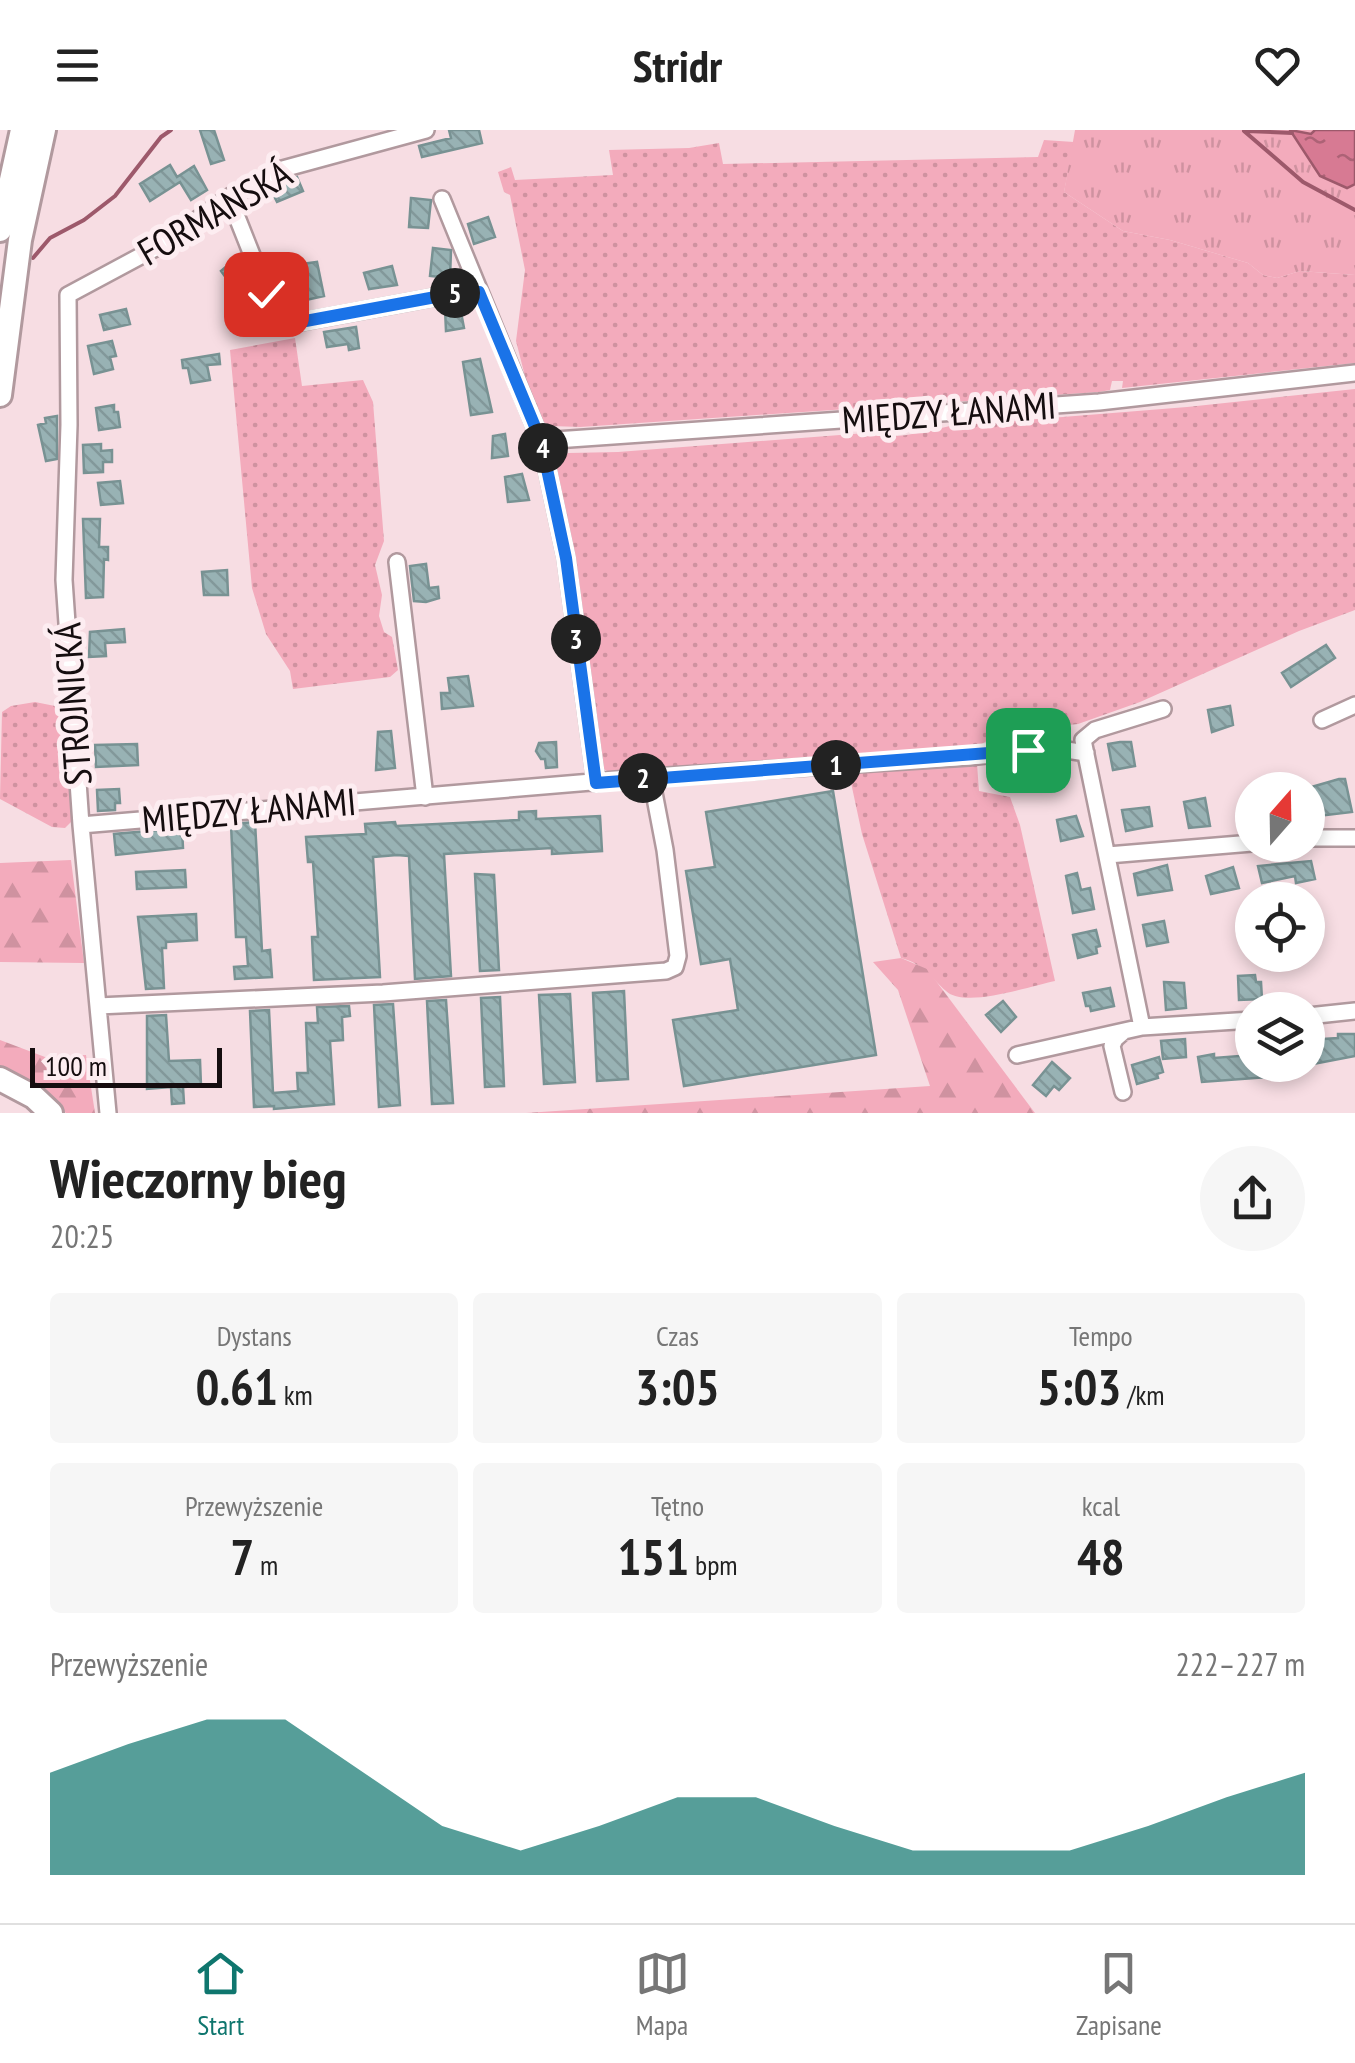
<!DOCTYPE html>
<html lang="pl">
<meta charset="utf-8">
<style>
:root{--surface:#fff;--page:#f6f6f6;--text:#222;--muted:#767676;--line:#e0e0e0;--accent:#0f766e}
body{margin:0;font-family:"PT Sans Narrow",sans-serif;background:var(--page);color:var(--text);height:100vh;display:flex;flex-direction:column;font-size:38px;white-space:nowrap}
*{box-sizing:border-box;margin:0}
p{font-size:32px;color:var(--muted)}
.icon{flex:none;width:55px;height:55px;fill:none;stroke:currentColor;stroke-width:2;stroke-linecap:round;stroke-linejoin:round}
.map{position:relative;height:983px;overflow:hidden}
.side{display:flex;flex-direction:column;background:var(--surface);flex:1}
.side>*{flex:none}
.needle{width:65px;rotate:20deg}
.controls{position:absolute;left:1235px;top:642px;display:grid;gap:20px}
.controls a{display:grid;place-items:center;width:90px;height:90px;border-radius:50%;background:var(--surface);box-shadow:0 5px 15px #0003;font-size:50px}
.scale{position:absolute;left:30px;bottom:25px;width:192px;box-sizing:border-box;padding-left:10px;border:5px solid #150d0f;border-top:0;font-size:28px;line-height:35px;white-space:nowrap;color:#150d0f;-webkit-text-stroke:8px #fdedf1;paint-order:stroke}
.pin{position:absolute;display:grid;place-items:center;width:85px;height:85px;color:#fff;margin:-42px;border-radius:20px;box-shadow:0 5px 15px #0006}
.km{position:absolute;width:50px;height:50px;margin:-25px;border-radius:50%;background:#222;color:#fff;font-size:28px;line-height:50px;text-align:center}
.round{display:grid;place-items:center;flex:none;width:105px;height:105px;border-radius:52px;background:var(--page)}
.summary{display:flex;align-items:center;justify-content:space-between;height:170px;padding:0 50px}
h1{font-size:55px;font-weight:600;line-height:75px}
.stats{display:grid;grid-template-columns:repeat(3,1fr);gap:15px;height:170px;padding:10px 50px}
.stats div{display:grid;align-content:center;border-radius:10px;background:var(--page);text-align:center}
.stats b{font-size:50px;font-weight:600}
.stats small{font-size:28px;font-weight:400}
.stats p{font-size:28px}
.chart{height:280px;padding:20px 50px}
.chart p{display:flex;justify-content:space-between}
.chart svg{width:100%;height:180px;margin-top:10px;fill:var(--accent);opacity:.7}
header{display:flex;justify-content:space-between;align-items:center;height:130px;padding:0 50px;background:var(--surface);font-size:45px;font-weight:600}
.dock{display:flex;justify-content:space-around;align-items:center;height:140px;border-top:2px solid var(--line);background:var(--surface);font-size:28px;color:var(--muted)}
.dock a{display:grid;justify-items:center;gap:5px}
.dock .selected{color:var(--accent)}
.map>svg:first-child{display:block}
.grass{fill:url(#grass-dots)}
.forest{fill:url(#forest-firs)}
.park{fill:url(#park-tufts)}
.water{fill:url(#water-ripples);stroke:#9d596b;stroke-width:2.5}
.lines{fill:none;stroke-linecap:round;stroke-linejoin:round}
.stream{stroke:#9d596b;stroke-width:4}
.building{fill:url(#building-back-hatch);stroke:#789293;stroke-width:2.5}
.minor-casing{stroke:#b1999e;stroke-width:20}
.highway-casing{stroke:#b1999e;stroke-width:28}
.minor{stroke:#fff;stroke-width:15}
.highway{stroke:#fff;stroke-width:22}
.route-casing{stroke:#fff;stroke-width:20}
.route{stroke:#1a73e8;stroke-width:12}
.labels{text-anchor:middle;stroke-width:10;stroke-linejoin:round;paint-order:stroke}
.street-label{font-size:38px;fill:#150d0f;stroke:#fdedf1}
</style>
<header><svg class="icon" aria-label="menu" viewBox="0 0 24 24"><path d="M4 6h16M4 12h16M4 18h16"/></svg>Stridr<svg class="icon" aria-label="heart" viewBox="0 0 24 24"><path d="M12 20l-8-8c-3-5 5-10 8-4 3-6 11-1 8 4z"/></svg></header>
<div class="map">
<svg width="1355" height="983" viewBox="0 0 1355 983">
<defs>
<pattern id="grass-dots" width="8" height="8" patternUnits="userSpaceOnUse" patternTransform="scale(2.5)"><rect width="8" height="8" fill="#f3abbc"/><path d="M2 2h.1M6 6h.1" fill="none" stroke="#cf92a0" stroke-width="1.8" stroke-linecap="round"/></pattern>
<pattern id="forest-firs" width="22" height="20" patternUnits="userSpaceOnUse" patternTransform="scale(2.5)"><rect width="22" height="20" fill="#f3abbc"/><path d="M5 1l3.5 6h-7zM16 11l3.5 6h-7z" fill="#cf92a0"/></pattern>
<pattern id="park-tufts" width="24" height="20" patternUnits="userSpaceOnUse" patternTransform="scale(2.5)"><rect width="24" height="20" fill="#f3abbc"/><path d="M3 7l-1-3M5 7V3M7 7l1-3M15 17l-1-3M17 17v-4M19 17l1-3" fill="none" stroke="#cf92a0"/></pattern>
<pattern id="water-ripples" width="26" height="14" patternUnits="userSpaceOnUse" patternTransform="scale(2.5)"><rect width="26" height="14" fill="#d77a93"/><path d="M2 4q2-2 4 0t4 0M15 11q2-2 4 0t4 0" fill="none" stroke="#ad6276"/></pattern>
<pattern id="building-back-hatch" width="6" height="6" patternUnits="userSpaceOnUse" patternTransform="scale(2.5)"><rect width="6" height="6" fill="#98b2b4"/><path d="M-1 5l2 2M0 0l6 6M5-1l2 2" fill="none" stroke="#82989a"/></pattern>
</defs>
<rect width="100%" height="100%" fill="#f7dde3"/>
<path class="grass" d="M1044 10 1074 12 1064 62 1123 101 1170 110 1248 133 1263 145 1277 148 1300 141 1355 145V233L1122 258 1123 251H1112L1110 260 1099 262 580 297 551 296 542 291 528 258 516 211 525 140 510 65 504 62 498 42 511 37 515 50 613 45 609 20 689 18 719 13 723 34 1038 27Z
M295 208 302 256 363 250 373 272 384 411 375 435 382 465 379 486 384 502 392 507 398 540 390 547 293 559 290 541 266 504 252 458 230 220Z
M1355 259V480L1299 501 1140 572 1078 594 1001 602 969 622 612 644 602 638 596 622 581 485 553 343 568 323 618 322 866 303C894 311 922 302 950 296L1187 277Z
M35 572 65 578 73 690 65 698 52 697 0 669 2 582 11 576Z
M977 634 979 661 1010 667 1020 695 1055 851C1030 856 965 879 946 861 930 847 924 834 901 828L862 704 850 648 869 637Z"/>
<path class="forest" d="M71 730 84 833 0 832V733Z
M901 828 927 839 1035 983H526L930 956 898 860 873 832Z
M0 910 45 927 86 925 95 983H66L20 947 0 939Z"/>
<path class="park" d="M1075 0H1355V145L1300 141 1277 148 1263 145 1248 133 1170 110 1123 101 1064 62Z"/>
<path class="water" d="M1290 0 1311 4 1315 0H1355V54L1347 58 1320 46Z"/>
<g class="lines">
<path class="stream" d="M1244 1 1303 52 1355 80
M1247 1 1292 3
M33 128 50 108 84 90 115 66 161 7 171 0"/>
</g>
<path class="building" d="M200 0H214L224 30 211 34Z
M449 0H479L482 13 422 27 419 16 451 8Z
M170 35 177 47 194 36 207 60 191 70 180 52 150 71 140 54Z
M297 47 303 61 277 72 271 60Z
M411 68 431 70 428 98 409 97Z
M488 87 495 107 474 114 468 94Z
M433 118 451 120 450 148 430 146Z
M234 130 246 145 232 156 221 141Z
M317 132 324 166 306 170 301 134Z
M392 136 397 155 369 159 364 143Z
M460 177 464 198 446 201 445 179Z
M126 179 130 194 104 200 100 185Z
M356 197 359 218 349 220 348 214 327 217 324 202Z
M112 211 116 226 110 227 113 239 94 244 88 216Z
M219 224 220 234 207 235 210 250 191 253 188 238H183L182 230Z
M480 229 492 282 471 285 463 232Z
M114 275V282H118L120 297 99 300 96 278Z
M57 286V329L46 331 38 295 46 293 45 288Z
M505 304 508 326 492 328 493 306Z
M101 314V321L112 320V332H103V342L84 343 83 315Z
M522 344 529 370 508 372 505 347Z
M120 351 123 373 101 375 98 353Z
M83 389H100L99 417H108V430L104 429 103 467 86 468Z
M426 434 429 458 438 457 439 468 426 472 414 471 410 436Z
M227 440 228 465H204L202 442Z
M124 499 125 512 105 513 106 526 89 527 90 502Z
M1326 515 1335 528 1291 557 1282 543Z
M468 546 473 576 442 579 441 563H450L448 548Z
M1230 576 1233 595 1212 602 1208 580Z
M391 601 395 638 376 640 378 602Z
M556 612 557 637 546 638 545 629H541L536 621 539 613Z
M1120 612H1131L1135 636 1113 640 1108 614Z
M137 614 138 635 96 637 95 615Z
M1050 631 1055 654 1036 658 1031 636 1025 637V632Z
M1339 649H1345L1352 682 1310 687 1308 684V658Z
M119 659 120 673H115V680L98 681 97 660Z
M833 661 876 925 684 956 673 890 738 880 730 829 701 834 686 741 715 737 706 682Z
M1205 668 1210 696 1189 698 1184 672Z
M1149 677 1152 696 1126 701 1122 680Z
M536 681V689L600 686 602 721 552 724V718L444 724 451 846 415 849 409 726 397 725 373 727 380 847 314 850 312 807H318L313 732H308L306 707 366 704 365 694 395 692 396 696 519 690V682Z
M1076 686 1083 706 1061 711 1057 690Z
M255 692 262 821 270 820 272 847 235 849 234 837 248 836 246 807H236L231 694Z
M182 698 183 718 116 725 114 704Z
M1311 731 1315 749 1296 753 1295 746 1262 753 1258 736Z
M1167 735 1172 760 1138 765 1134 744Z
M1233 737 1239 758 1211 764 1206 746Z
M185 740 186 757 137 759 136 742Z
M1077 743 1081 760 1090 758 1094 779 1073 783 1066 746Z
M475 744 494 745 499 840 480 841Z
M196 784 197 810 166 812V818H162L164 858 146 859 138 787Z
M1164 791 1168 812 1147 816 1143 795Z
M1096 800 1100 816 1096 817 1097 823 1078 828 1073 805Z
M1255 845 1256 852H1261L1262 869 1239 870 1238 846Z
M1164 852 1184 853 1186 878 1166 880Z
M1110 858 1114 876 1091 881 1090 876H1086L1083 863Z
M624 861 628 949 597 951 593 863Z
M570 864 575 952 544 954 539 865Z
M500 867 504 956 485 957 481 868Z
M446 870 453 973 432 974 427 871Z
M1003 871 1016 887 1001 902 986 885Z
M393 874 400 975 379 977 374 875Z
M349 876 350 886 342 887 343 910 330 911 334 974 274 979V976L254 977 250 881 269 880 273 963 298 961 297 943H308L306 893H318L317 877Z
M166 885 169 931 200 930 201 956 183 957 184 973 172 974 171 957 147 959V886Z
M1338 904H1355V926L1308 935V910L1338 908Z
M1185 909 1186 927 1163 929 1161 911Z
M1214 924V928L1252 925V935H1280L1281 946 1202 952 1198 927Z
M1159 927 1163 942 1157 944 1158 948 1137 954 1132 935Z
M1052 932 1070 948 1059 960 1054 956 1046 966 1033 955Z"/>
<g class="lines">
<defs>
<path id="minor" d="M229 67 279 193 285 195 468 161 479 162
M442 69 541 311 566 428 596 653
M541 311 1099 272 1355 243
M397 432 425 667
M1322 590 1355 575
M81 695 651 647 969 627 1029 620 1060 619 1086 623
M1308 708H1355
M1108 725 1252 713
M98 876 383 863 666 841 675 837 678 826 665 720 651 647
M1308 886 1355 881
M1142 897 1083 610 1095 600 1163 579
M1017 925 1142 897 1252 890
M1123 962 1112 916 1115 909 1123 902
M108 983 81 695 64 450 69 295 68 165 163 114 229 67 279 40 426 0"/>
<path id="highway" d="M0 100 22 0
M0 265 20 110 44 0
M0 949 34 967 51 983"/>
</defs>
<use href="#minor" class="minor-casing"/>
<use href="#highway" class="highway-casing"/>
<use href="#minor" class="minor"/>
<use href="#highway" class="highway"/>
</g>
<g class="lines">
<defs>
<path id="route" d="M266 164 279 193 284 195 468 161 479 162 541 311 566 428 596 653 1028 620"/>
</defs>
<use href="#route" class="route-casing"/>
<use href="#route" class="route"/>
</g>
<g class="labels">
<g class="street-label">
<text transform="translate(215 83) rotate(-30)" y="13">FORMANSKÁ</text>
<text transform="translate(949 283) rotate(-4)" y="13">MIĘDZY ŁANAMI</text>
<text transform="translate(73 574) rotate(-94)" y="13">STROJNICKÁ</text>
<text transform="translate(249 681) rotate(-5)" y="13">MIĘDZY ŁANAMI</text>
</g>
</g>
</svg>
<div class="controls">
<a><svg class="needle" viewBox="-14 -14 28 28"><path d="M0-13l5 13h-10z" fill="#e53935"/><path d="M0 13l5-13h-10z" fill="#767676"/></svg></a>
<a><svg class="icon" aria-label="locate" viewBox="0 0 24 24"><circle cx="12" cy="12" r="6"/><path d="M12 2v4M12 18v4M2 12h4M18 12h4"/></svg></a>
<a><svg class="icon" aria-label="layers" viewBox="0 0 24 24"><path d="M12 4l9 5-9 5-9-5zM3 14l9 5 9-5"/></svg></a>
</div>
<div class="scale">100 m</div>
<div class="pin" style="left:1028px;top:620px;background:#1e9e55"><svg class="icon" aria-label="arrive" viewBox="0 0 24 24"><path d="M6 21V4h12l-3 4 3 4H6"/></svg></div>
<div class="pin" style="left:266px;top:164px;background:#d93025"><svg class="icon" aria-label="check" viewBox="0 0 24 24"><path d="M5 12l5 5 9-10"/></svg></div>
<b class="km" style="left:836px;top:635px">1</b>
<b class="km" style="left:643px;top:648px">2</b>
<b class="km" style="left:576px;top:509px">3</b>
<b class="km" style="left:543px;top:318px">4</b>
<b class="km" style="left:455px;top:163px">5</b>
</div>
<section class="side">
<div class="summary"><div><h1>Wieczorny bieg</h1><p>20:25</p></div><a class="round"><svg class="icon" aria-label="share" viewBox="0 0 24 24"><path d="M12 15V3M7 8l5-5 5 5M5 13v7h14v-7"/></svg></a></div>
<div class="stats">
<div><p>Dystans</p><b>0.61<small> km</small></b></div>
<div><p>Czas</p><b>3:05</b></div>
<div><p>Tempo</p><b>5:03<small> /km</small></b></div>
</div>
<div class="stats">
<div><p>Przewyższenie</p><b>7<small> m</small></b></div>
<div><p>Tętno</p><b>151<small> bpm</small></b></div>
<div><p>kcal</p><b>48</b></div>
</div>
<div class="chart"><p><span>Przewyższenie</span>222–227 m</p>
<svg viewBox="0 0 160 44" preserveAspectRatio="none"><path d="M0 44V19L10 12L20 6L30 6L40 19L50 32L60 38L70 32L80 25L90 25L100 32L110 38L120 38L130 38L140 32L150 25L160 19V44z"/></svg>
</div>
</section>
<nav class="dock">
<a class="selected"><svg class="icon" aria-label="home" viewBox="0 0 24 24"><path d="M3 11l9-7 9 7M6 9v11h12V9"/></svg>Start</a>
<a><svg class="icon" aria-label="map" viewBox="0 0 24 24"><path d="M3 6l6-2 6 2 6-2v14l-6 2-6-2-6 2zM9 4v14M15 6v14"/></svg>Mapa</a>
<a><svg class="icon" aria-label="saved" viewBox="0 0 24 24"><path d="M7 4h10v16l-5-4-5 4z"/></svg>Zapisane</a>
</nav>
